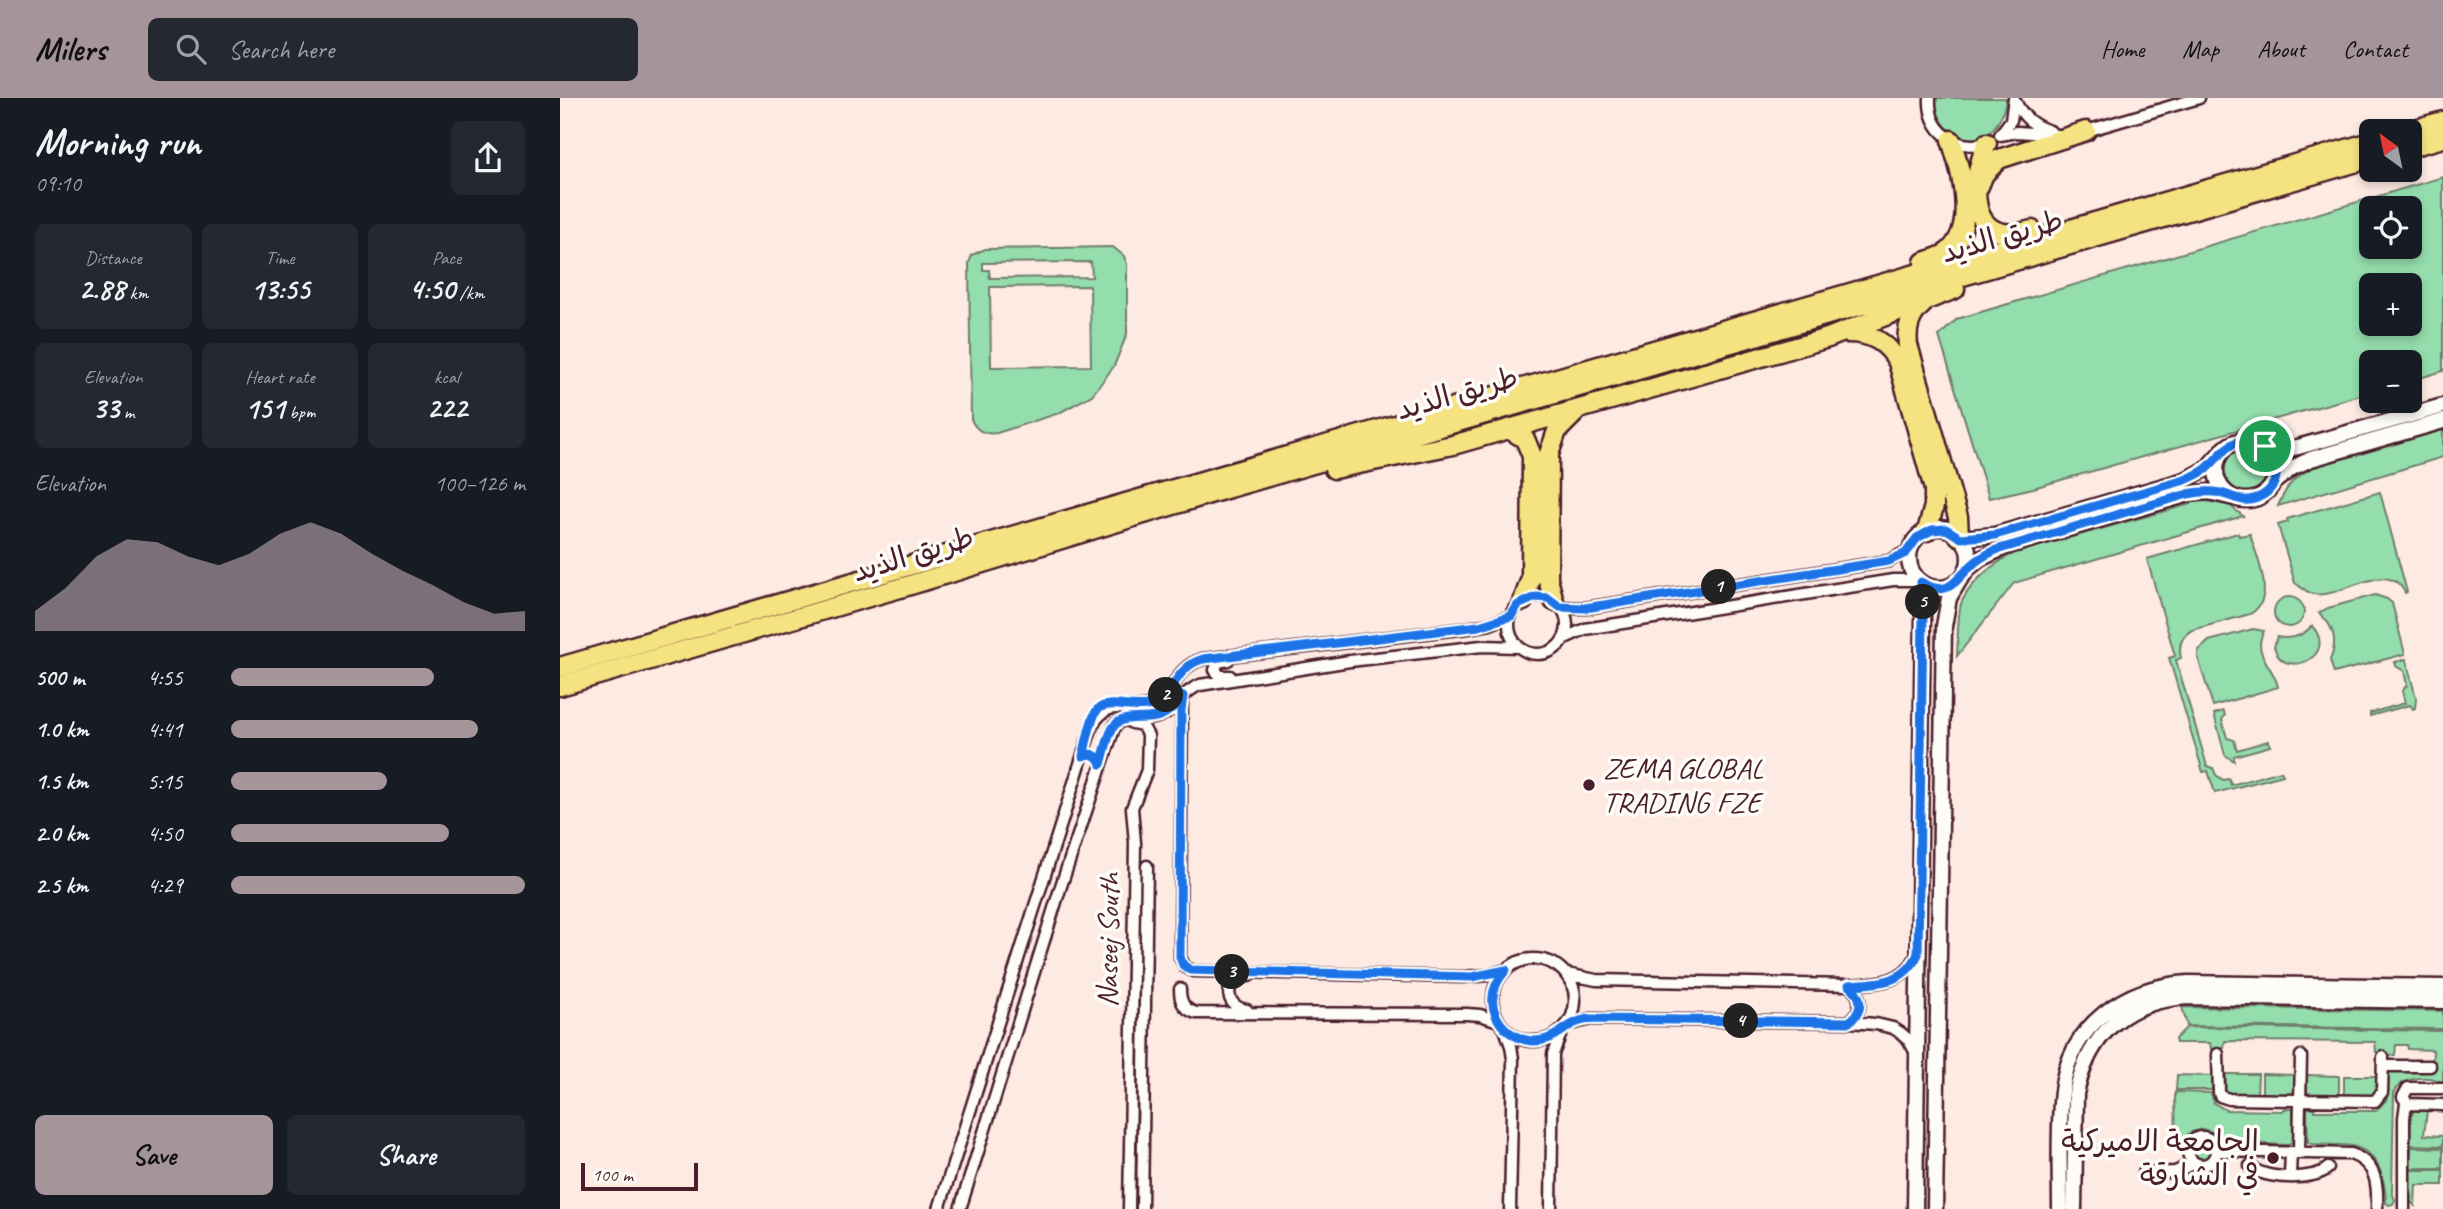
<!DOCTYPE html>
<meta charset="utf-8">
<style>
:root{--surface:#171b24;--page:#242831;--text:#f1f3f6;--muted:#9ea1a6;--accent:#a6949b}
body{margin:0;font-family:Caveat,"Playpen Sans Arabic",sans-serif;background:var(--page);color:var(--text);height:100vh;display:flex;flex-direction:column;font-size:26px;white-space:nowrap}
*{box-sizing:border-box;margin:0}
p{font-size:23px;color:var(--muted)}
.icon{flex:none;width:38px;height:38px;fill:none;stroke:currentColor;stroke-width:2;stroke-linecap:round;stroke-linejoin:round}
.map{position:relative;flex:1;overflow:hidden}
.drawer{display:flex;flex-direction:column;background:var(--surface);width:560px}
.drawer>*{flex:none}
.needle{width:46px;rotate:327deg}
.buttons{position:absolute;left:1799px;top:21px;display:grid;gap:14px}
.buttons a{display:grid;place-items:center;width:63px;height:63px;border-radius:10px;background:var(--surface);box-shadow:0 4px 10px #0003;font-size:35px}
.scale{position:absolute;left:21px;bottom:18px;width:117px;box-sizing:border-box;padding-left:7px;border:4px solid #4a1f2b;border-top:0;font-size:19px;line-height:24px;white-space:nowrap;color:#4a1f2b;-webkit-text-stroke:5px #fdfcf7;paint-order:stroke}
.pin{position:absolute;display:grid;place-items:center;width:60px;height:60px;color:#fff;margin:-30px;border:4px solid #fff;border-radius:50%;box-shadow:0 2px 7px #0007}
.km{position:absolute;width:35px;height:35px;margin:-18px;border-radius:50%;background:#222;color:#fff;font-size:19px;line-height:35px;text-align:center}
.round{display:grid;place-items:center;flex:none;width:74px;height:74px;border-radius:10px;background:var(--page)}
.overview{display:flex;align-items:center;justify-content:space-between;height:119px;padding:0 35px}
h1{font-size:38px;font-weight:800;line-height:52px}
.metrics{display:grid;grid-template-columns:repeat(3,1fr);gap:10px;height:119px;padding:7px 35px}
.metrics div{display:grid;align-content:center;border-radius:10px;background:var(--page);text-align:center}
.metrics b{font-size:30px;font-weight:800}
.metrics small{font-size:19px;font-weight:400}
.metrics p{font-size:19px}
.chart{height:196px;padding:14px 35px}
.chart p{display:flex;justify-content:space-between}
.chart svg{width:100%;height:126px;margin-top:7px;fill:var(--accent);opacity:.7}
.primary-button{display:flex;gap:14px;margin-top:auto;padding:14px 35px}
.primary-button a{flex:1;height:80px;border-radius:10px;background:var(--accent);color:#111;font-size:28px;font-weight:800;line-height:80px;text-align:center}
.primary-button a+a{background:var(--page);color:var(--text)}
ul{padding:0 35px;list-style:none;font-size:23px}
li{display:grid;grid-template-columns:112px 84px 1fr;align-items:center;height:52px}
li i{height:18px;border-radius:9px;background:var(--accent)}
header{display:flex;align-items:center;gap:42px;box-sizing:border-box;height:98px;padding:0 35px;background:var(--accent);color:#111}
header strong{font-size:33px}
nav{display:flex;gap:38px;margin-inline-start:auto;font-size:24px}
.search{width:490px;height:63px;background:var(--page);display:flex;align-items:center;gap:18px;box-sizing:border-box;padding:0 24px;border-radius:10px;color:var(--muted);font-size:26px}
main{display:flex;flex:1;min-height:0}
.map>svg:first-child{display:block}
.green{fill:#94ddac;stroke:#6f7e6c;stroke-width:2;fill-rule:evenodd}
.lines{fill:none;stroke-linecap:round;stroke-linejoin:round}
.street-casing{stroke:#4a1f2b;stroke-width:15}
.secondary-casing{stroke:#4a1f2b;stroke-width:19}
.highway-casing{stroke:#4a1f2b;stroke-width:23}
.street{stroke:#fdfcf7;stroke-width:10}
.secondary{stroke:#fdfcf7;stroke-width:14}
.highway{stroke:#f5e382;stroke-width:18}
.route-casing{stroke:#fff;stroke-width:14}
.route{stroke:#1a73e8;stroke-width:9}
.poi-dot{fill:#4a1f2b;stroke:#fdfcf7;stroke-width:2.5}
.labels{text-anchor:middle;stroke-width:7;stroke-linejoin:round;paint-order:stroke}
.street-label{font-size:30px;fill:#4a1f2b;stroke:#fdfcf7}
.poi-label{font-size:30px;fill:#4a1f2b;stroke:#fdfcf7;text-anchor:start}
</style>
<header>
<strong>Milers</strong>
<div class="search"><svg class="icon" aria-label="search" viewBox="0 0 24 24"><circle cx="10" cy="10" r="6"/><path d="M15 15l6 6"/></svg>Search here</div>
<nav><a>Home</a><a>Map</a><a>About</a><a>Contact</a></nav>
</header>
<main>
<section class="drawer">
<div class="overview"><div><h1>Morning run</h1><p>09:10</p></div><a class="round"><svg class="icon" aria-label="share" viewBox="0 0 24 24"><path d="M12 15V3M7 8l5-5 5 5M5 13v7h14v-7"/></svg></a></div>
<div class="metrics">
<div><p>Distance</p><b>2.88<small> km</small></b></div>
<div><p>Time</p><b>13:55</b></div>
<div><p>Pace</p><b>4:50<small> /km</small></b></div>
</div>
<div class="metrics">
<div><p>Elevation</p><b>33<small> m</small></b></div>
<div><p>Heart rate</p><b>151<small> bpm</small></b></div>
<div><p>kcal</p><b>222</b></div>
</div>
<div class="chart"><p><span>Elevation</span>100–126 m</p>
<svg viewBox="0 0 160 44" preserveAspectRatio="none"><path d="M0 44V37L10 29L20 18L30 12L40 13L50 18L60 21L70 17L80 10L90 6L100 10L110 17L120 23L130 28L140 34L150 38L160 37V44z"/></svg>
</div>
<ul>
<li><b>500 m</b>4:55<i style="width:69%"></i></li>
<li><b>1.0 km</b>4:41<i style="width:84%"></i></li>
<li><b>1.5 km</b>5:15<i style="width:53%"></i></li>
<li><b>2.0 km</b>4:50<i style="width:74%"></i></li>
<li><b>2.5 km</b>4:29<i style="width:100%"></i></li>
</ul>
<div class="primary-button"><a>Save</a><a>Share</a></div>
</section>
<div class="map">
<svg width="1883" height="1111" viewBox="0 0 1883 1111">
<rect width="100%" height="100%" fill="#fdebe3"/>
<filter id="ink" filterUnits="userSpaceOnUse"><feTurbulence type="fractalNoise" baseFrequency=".0143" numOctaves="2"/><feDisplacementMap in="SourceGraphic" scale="14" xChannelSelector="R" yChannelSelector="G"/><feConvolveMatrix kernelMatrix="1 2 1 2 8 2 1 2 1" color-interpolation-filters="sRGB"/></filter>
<g filter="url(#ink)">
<path class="green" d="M1371 0H1446V1C1443 24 1426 49 1399 41 1393 39 1385 33 1379 29Z
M1883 79V273L1850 283V264H1811V294L1473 390 1429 400 1379 238 1397 221ZM1811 110H1850V149H1811ZM1811 187H1850V226H1811Z
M553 149 564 158 567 166V236L554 268 542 284 532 297 499 315 437 335C424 337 416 333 411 321L409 165 412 157 425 151ZM531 164 532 179 430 180 429 172H423V165ZM530 188 531 268 431 269 430 189Z
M1883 331V359L1718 408C1728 385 1735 378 1757 367Z
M1661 371a26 26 0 1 1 52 0a26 26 0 1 1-52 0Z
M1820 394 1847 494 1845 495C1829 459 1781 501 1754 496 1747 495 1741 489 1735 485L1718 427 1728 424 1727 421Z
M1634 401 1669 407 1683 418 1454 485 1397 558C1398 544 1397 514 1402 503 1412 483 1435 464 1455 455L1631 406Z
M1678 435 1679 438 1690 436C1696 459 1718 500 1690 516L1632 532C1621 538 1618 547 1621 560L1616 562 1647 668 1653 670 1656 677 1663 682 1669 681 1671 687 1721 673 1723 677 1655 695 1648 673 1643 674 1609 560 1615 558 1587 461Z
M1815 497 1827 501 1832 505 1845 556 1774 575 1770 562C1778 544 1774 528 1759 515L1768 510Z
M1714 514a15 15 0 1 1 30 0a15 15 0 1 1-30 0Z
M1752 528C1777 556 1734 577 1719 559 1716 557 1716 552 1714 549L1717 539C1731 542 1742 539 1752 528Z
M1693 531 1704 533C1691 556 1714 568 1718 589L1653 608 1638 560V553L1649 543Z
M1846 561 1856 600 1855 610 1853 611 1850 607 1810 618V615L1845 605 1842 593 1847 587 1844 573 1836 568 1835 564Z
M1663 613 1665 617 1662 622 1667 640 1674 642 1677 652 1708 643 1710 648 1674 658V663L1665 657 1654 616Z
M1622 909 1883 913V931L1627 928Z
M1627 929 1883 933V986C1870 976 1842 978 1834 995L1832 1094 1835 1102 1833 1106 1829 1107 1826 1105C1825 1075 1816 1047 1781 1047 1770 1046 1758 1048 1748 1045L1747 1010H1755V1013H1816L1827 1001V973H1872L1873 952 1848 951 1847 947H1836L1835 957H1828L1827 955 1816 954 1815 944 1665 943 1664 950 1651 951 1650 945H1616L1615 941Z
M1666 976H1698L1697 996 1665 995Z
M1702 976 1735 977V996H1702Z
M1617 977 1652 978V992H1616Z
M1747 977 1779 978V997H1747Z
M1784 978H1817L1816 998 1784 997Z
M1615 994 1651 995 1654 1005 1666 1012 1723 1013V1011H1733V1043L1727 1047 1665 1044 1655 1035 1642 1031 1629 1035 1622 1043V1050H1616Z
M1854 1013H1867L1864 1037 1883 1038V1048L1850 1047 1851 1017Z
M1631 1052a11 11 0 1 1 22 0a11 11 0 1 1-22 0Z
M1851 1049 1883 1050V1070H1850Z
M1850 1072H1883V1087H1856L1855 1108 1849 1102Z"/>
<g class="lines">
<defs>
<path id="street" d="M1370 0C1368 33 1396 53 1427 45
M1455 3C1463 19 1473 28 1490 33
M1523 34 1639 0
M1440 37 1457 34 1498 37
M1440 37 1451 22 1454 0
M949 527a29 29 0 1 1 58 0a29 29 0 1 1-58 0Z
M1000 509 1025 510 1329 463 1351 451
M1003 541 1025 531 1333 482H1358
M668 562 658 564 655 572 660 578H670
M622 600 620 859 625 869 633 873 903 879 929 877 946 872
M933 902a41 41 0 1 1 82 0a41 41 0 1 1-82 0Z
M1007 876 1036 882 1289 887C1316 885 1342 886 1356 859
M620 891C620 903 623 911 636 915L907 916 920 917 939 923
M687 912C662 909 664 878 689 878
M1289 924C1303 913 1303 898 1289 887
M1007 927 1031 921 1289 924 1316 926 1333 930 1341 935 1348 941 1356 955
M946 934 951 948 953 961 950 1111
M1658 956 1659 994 1660 998 1669 1001 1815 1003 1822 994 1823 959
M1823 968H1870
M1883 990H1848L1843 999 1848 1006 1883 1007
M1628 1053a14 14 0 1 1 28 0a14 14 0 1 1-28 0Z
M1657 1053 1791 1056C1817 1066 1818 1086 1817 1111
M1739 1054 1741 958
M1690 1068C1702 1082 1755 1083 1768 1070
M1584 1075 1615 1074 1635 1065
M1730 1077 1731 1054
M379 1111 532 628C550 596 570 618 595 605 617 594 613 570 643 561L908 530 930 526 951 518
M400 1111 501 788 555 627C568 617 585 624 600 618 617 612 622 593 640 587L790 563 922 548 959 549
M569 1111 575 745 572 710 587 672 588 638 582 627 572 625
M582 1111 587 768
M991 1111 993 956 1001 935
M1844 1111V1020L1846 1005"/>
<path id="secondary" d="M1656 372a30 30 0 1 1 60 0a30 30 0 1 1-60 0Z
M1705 348 1727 351 1738 349 1883 308
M1714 384 1732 370 1751 361 1883 323
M1349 460a30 30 0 1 1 60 0a30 30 0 1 1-60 0Z
M1401 440 1435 437 1625 382 1647 370 1663 352
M1406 472 1420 461 1445 449 1628 396 1649 394 1670 399
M1355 1111 1363 517 1361 484
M1375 1111 1384 528 1389 500 1399 483
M1500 1111C1500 1072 1498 1032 1502 993 1510 926 1565 889 1628 885L1883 889
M1514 1111 1516 996C1528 935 1567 902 1629 899L1883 903"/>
<path id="highway" d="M1848 33 1883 23
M1427 45C1409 87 1407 151 1472 132
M1850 49 1883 40
M1419 88 1424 76 1439 61 1526 33
M1364 164C1373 161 1382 159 1389 153 1417 128 1401 72 1391 42
M1363 206C1350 217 1346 230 1348 247L1398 419 1399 438
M1288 235C1311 235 1327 244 1338 264L1374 391V408L1367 433
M949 331 965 341 972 358 971 480 963 503
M774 371 893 347 1268 240 1395 191
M994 503 988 481 989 356 997 333 1016 314
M0 569 1811 44
M0 588 347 488 666 391 1811 60"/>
</defs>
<use href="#street" class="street-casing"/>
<use href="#secondary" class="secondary-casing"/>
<use href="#highway" class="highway-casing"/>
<use href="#street" class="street"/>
<use href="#secondary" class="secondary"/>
<use href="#highway" class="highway"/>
</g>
</g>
<g class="lines" filter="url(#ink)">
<defs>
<path id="route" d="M1687 342C1718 348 1729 387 1697 400 1683 406 1673 398 1660 395 1649 392 1638 394 1628 396L1436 452C1428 456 1419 460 1412 467 1395 482 1389 501 1361 484L1363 517 1358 856C1345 886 1318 885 1289 887 1303 898 1304 913 1289 924L1031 921C1008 923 1005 935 987 941 965 948 941 935 934 912 930 897 936 883 946 872L912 879 630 872 623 867 620 859 621 612 623 598C617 605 611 613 602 617 589 624 564 615 554 628 547 638 545 654 541 666 538 657 531 654 523 658 526 647 531 618 538 611 549 601 575 613 591 607 615 598 614 569 643 561L919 528 951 518 958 507 976 499 988 500 1000 509 1025 510 1329 463 1346 455 1357 440 1372 432 1386 431 1401 440 1435 437 1625 382C1632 379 1639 376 1646 371 1661 358 1666 344 1687 342Z"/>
</defs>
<use href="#route" class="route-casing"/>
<use href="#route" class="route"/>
</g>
<g class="poi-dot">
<circle cx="1029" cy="687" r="7"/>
<circle cx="1713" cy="1060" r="7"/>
</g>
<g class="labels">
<g class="street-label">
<text transform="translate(1442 138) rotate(-16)" y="10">طريق الذيد</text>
<text transform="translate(897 295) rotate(-16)" y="10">طريق الذيد</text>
<text transform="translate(353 456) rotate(-17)" y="10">طريق الذيد</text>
<text transform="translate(548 842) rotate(-89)" y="10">Naseej South</text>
</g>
<g class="poi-label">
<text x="1043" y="680">ZEMA GLOBAL<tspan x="1043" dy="34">TRADING FZE</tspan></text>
<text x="1699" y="1053" text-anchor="end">الجامعة الاميركية<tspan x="1699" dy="34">في الشارقة</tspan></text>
</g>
</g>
</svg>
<div class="buttons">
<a><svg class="needle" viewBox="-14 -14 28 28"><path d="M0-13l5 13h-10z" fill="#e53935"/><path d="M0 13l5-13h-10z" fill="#9ea1a6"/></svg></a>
<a><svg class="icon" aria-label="locate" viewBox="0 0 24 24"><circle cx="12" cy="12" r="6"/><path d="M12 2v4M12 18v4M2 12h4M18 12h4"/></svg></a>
<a>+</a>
<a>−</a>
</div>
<div class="scale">100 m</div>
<div class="pin" style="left:1705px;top:348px;background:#1e9e55"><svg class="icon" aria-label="arrive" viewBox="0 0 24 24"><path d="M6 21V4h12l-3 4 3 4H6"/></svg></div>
<b class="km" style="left:1159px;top:489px">1</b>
<b class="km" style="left:606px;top:597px">2</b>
<b class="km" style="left:672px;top:874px">3</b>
<b class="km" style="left:1181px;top:923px">4</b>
<b class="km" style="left:1363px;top:504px">5</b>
</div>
</main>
